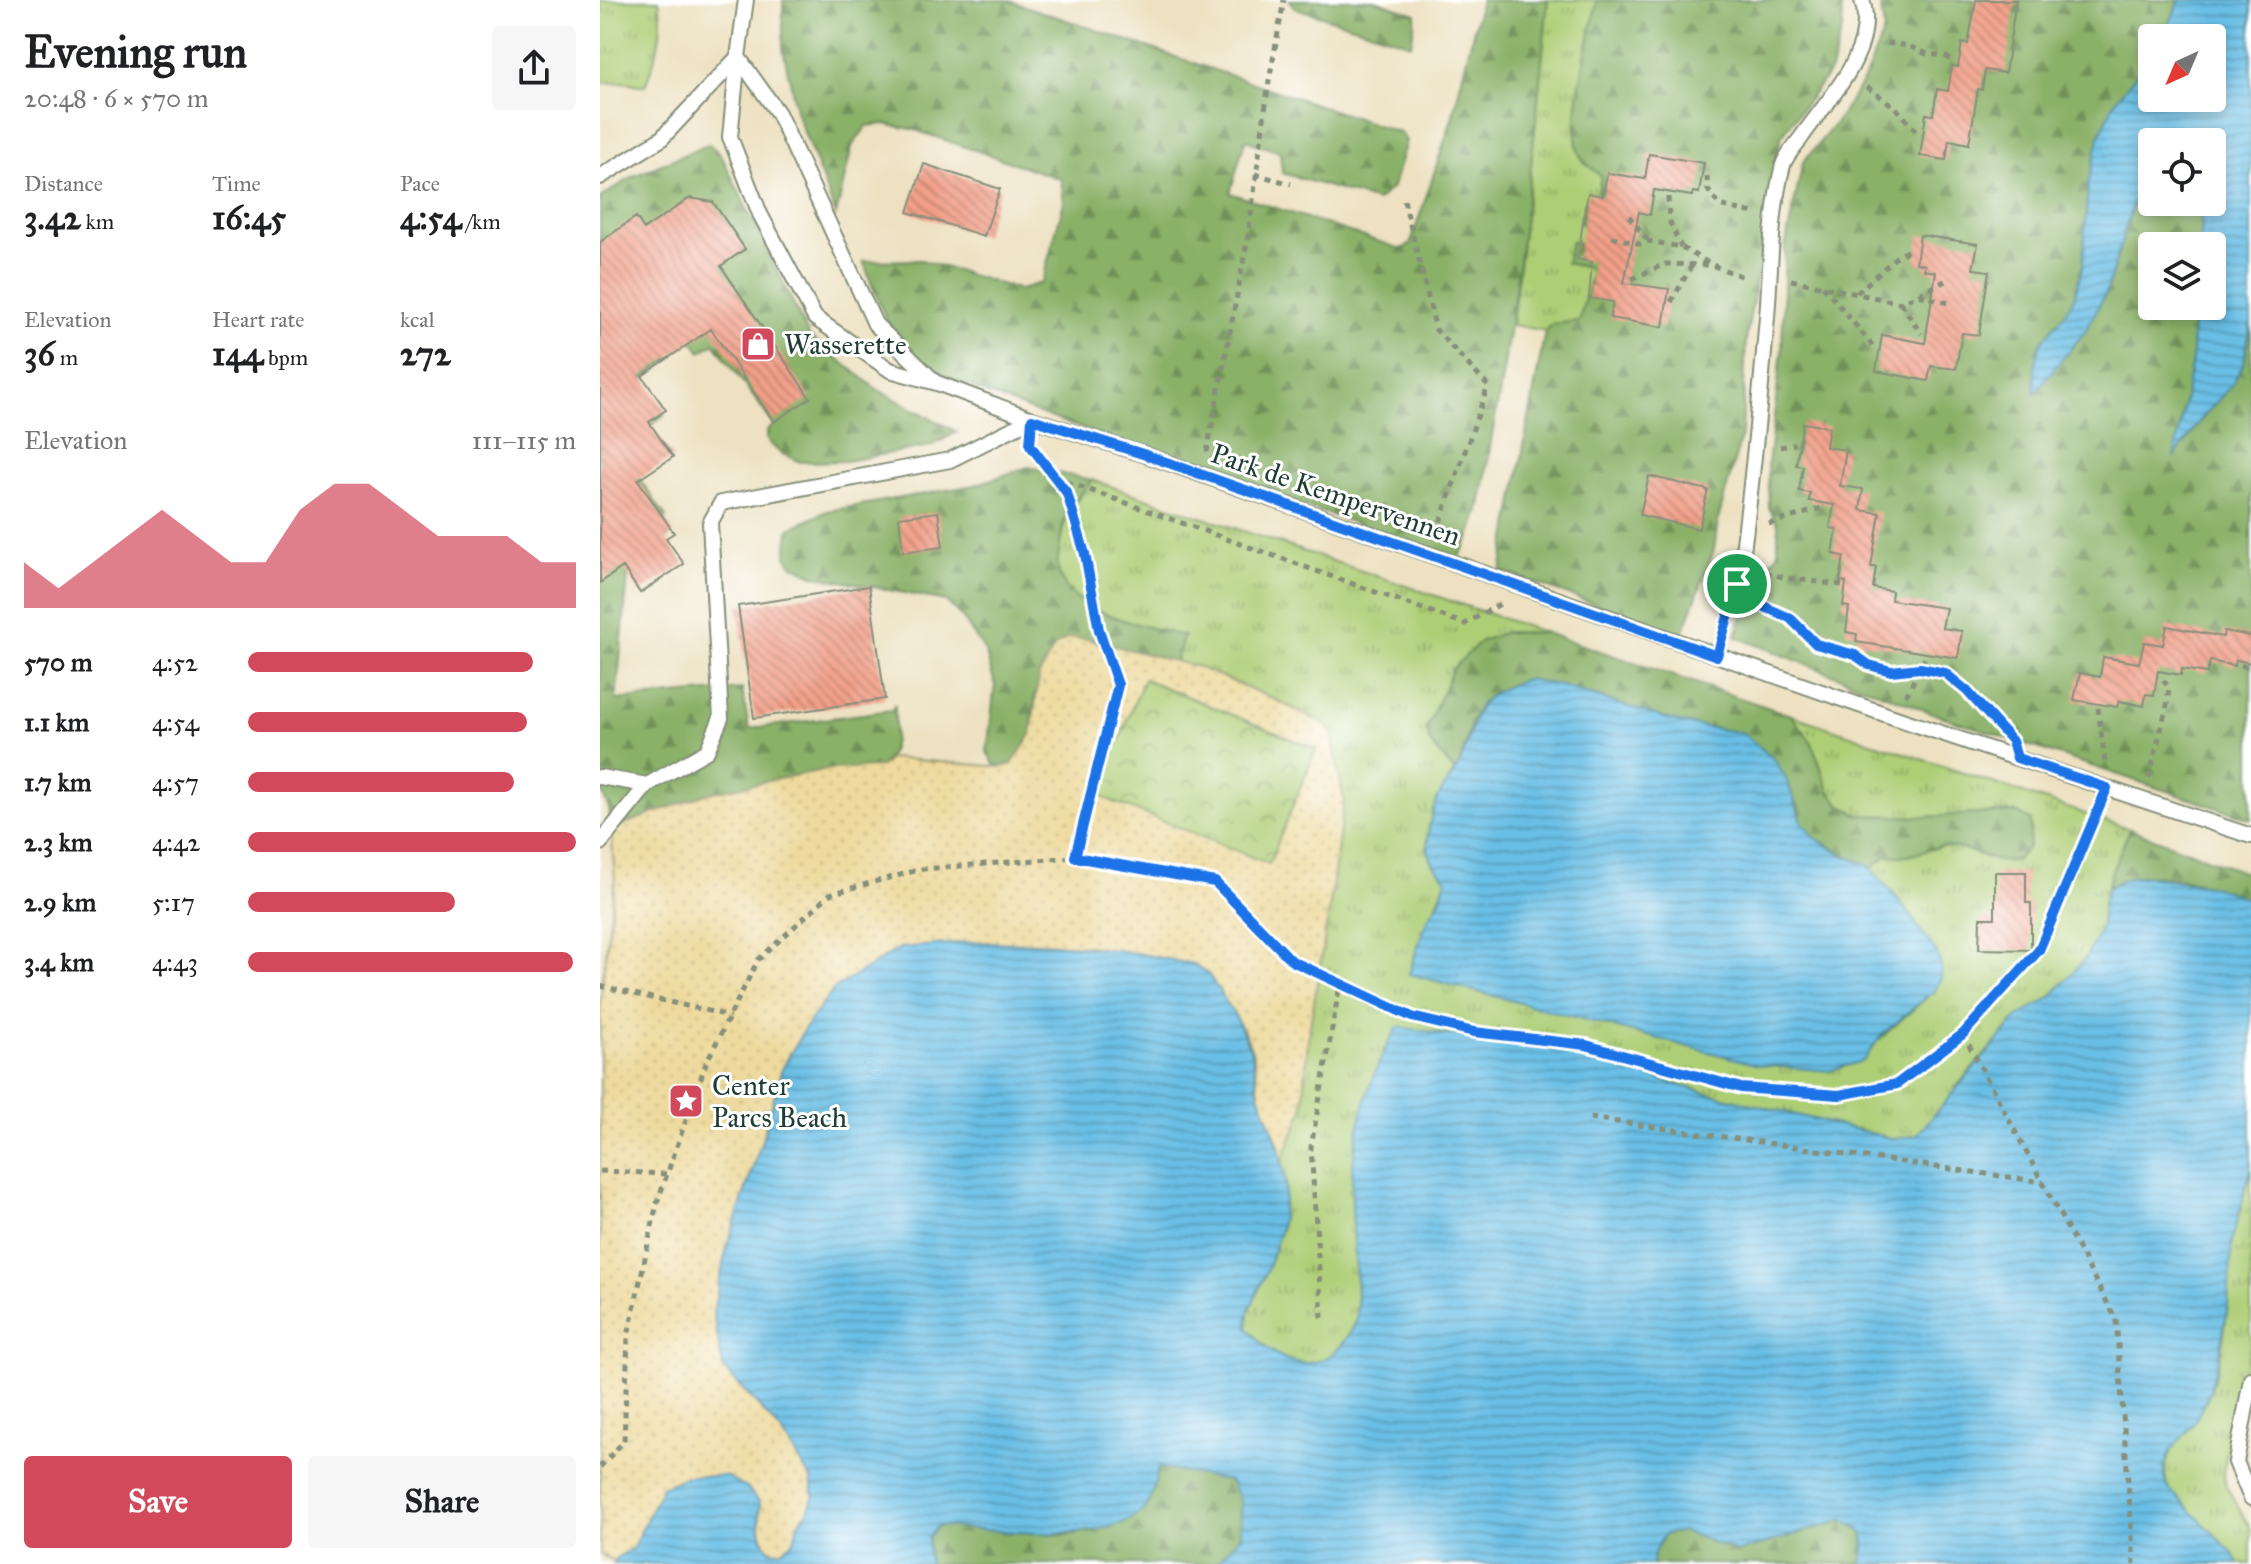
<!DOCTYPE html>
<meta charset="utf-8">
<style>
:root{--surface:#fff;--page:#f6f6f6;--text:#202124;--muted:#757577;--accent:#d1495b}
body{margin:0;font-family:"IM FELL Great Primer",serif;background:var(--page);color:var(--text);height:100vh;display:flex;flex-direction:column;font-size:30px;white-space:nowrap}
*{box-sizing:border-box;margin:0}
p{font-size:26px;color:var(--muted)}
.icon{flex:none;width:44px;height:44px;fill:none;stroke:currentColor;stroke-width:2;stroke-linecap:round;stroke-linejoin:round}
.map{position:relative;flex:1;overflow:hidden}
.sheet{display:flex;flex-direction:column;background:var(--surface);width:600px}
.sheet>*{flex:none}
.needle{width:52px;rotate:224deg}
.fabs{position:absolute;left:1538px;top:24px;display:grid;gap:16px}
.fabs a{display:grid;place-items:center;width:88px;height:88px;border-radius:8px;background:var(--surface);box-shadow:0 4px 12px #0003;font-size:40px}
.pin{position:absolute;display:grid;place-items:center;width:68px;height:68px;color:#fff;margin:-34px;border:4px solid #fff;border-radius:50%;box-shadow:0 2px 8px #0007}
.round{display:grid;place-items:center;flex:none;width:84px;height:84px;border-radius:8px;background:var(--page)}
.overview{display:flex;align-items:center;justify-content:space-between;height:136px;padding:0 24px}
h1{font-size:44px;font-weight:800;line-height:60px}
.stats{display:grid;grid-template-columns:repeat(3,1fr);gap:12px;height:136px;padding:8px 24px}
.stats div{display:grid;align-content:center}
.stats b{font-size:34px;font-weight:800}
.stats small{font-size:22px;font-weight:400}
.stats p{font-size:22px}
.chart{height:224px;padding:16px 24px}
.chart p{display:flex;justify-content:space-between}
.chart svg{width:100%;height:144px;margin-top:8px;fill:var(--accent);opacity:.7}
.button{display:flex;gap:16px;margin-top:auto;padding:16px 24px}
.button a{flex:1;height:92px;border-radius:8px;background:var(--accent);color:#fff;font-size:32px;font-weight:800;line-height:92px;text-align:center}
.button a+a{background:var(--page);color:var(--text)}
ul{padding:0 24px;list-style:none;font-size:26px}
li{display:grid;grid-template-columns:128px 96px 1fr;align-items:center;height:60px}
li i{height:20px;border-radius:10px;background:var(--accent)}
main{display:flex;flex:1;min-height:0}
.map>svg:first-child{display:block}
.grass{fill:url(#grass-tufts);stroke:#668655;stroke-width:2}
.forest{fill:url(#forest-firs);stroke:#54774e;stroke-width:2}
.sand{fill:url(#sand-dots);stroke:#868c69;stroke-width:2}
.park{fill:url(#park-crowns);stroke:#668655;stroke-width:2}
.water{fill:url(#water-rules);stroke:#447e8c;stroke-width:2}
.building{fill:url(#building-back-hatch)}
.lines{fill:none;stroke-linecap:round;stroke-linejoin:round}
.service-casing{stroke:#868f7a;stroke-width:18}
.path{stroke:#868f7a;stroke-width:5;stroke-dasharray:6 6;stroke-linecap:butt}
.service{stroke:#fff;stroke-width:14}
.route-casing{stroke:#fff;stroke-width:16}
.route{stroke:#1a73e8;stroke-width:10}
.labels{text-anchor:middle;stroke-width:6;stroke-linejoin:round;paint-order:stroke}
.poi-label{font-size:28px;fill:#1f3d34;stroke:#fff;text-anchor:start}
.street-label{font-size:28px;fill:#1f3d34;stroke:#fff}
</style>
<main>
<section class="sheet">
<div class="overview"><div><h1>Evening run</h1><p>20:48 · 6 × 570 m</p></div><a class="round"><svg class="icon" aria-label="share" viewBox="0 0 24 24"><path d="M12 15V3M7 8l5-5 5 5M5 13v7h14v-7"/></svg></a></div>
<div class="stats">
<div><p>Distance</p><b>3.42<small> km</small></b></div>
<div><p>Time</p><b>16:45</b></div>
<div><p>Pace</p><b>4:54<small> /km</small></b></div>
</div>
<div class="stats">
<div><p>Elevation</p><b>36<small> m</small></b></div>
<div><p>Heart rate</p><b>144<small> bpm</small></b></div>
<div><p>kcal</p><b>272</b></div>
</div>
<div class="chart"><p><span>Elevation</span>111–115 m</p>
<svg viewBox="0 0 160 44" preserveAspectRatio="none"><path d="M0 44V30L10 38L20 30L30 22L40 14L50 22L60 30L70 30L80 14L90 6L100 6L110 14L120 22L130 22L140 22L150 30L160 30V44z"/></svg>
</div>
<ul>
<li><b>570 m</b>4:52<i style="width:87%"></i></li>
<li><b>1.1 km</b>4:54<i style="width:85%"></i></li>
<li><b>1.7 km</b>4:57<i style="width:81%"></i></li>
<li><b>2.3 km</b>4:42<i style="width:100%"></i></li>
<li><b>2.9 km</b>5:17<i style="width:63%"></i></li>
<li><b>3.4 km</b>4:43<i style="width:99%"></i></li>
</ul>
<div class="button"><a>Save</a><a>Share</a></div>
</section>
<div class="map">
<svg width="1651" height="1564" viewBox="0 0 1651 1564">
<defs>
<pattern id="grass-tufts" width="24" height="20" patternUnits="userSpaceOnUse" patternTransform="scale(2)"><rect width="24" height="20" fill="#aece76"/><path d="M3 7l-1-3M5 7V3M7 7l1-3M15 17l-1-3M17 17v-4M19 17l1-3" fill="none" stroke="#8da862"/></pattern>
<pattern id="forest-firs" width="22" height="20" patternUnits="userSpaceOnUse" patternTransform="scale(2)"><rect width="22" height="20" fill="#8ab167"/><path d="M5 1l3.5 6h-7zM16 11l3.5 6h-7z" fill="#709156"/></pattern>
<pattern id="sand-dots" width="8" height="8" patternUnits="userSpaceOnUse" patternTransform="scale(2)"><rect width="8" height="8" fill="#eeda9e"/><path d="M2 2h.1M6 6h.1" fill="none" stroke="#ccbc89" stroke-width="1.8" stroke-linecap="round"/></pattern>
<pattern id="park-crowns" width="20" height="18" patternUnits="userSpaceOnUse" patternTransform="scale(2)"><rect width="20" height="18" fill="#aece76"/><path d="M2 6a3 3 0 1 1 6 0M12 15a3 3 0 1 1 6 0" fill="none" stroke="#8da862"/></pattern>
<pattern id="water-rules" width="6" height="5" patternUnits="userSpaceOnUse" patternTransform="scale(2)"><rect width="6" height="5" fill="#69bee5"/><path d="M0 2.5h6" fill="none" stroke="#569cba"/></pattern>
<pattern id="building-back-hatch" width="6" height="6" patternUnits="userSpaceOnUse" patternTransform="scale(2)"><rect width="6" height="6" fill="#f19f88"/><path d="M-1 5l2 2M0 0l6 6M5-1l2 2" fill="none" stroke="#c38370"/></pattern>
</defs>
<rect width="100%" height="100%" fill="#fff"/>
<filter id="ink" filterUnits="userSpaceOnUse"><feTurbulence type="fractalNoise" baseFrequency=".0125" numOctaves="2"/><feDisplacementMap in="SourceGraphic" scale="16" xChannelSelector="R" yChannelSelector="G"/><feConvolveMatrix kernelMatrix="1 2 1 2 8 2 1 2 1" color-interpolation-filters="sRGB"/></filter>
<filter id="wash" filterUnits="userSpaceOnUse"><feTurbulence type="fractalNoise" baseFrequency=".006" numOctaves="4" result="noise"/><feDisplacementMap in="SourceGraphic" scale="32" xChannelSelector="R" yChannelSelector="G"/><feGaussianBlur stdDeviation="1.8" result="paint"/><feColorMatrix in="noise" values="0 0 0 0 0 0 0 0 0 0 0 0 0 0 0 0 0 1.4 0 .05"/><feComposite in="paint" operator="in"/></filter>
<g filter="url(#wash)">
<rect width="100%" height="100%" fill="#ede1c1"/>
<path class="grass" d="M0 0H59C65 31 56 58 45 86L25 82 0 83Z
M948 0H997C992 33 962 133 983 160 988 166 996 171 1002 176L995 205 985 203 980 222 989 225 984 244 966 263 993 269 979 321 952 324 945 331 912 325 934 141Z
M492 480 946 633 906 632 829 741 854 771C840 793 820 831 830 858 833 865 841 873 846 879 837 912 815 939 810 974L1279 1040 1335 990 1337 953 1298 899 1271 869 1285 856H1308L1342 846 1363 849 1398 861 1415 812 1325 817 1259 815 1241 805 1229 791 1212 743 1191 715 1530 829 1511 873 1503 903 1501 927 1486 958 1451 997 1418 1017 1355 1088 1351 1097 1317 1135 1295 1139 1107 1093 958 1050 798 1028 772 1079 759 1130 752 1177 758 1319C733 1378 684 1374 648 1328L649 1311 668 1268 680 1231 686 1186 682 1161 703 1109 708 1038 729 911 744 800 725 724 667 696 598 667 575 662 583 636C549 627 473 614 460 576 456 566 458 555 460 545 464 515 474 504 492 480Z
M1651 1169V1343L1623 1472 1626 1486 1651 1529V1564H1640L1631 1551 1569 1489C1552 1452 1598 1426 1610 1393 1620 1365 1625 1332 1628 1302 1629 1282 1628 1261 1632 1241 1636 1217 1645 1193 1651 1169Z"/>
<path class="forest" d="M183 0H407L801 133 806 141 793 187 777 201 682 173 680 152 645 140 630 193 801 249 810 245 852 119 881 0H948C934 144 919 287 893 430 885 471 883 524 858 558 728 514 598 470 469 424 428 409 332 378 305 348 284 324 274 289 263 261L321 260 420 290 442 282 464 202 461 179 312 129 284 124 267 126 252 146 236 215 197 114 183 49Z
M689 0H775L816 14 811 44 695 8Z
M997 0H1240L1243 26 1231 70 1181 137 1146 340 1142 433 1118 520 1114 550 1082 635 901 571 945 331 952 324 979 321 993 269 966 263 971 241 983 244 989 225 980 223 985 202 995 204 1001 177C996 171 988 166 983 160 962 133 992 33 997 0Z
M1280 0H1580L1563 38H1552V54L1514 103 1488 183 1483 264 1474 298 1464 315 1440 344 1435 391 1457 365 1506 293 1533 203 1552 179V202H1599L1602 227 1599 246H1552V306H1593L1592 361 1575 456 1644 362 1651 321V819L1338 715 1136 637 1150 586 1178 554V524L1169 508 1168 465 1182 351 1185 247 1203 162 1235 124 1264 80 1284 31Z
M109 144 121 155 209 336 278 390 357 432 331 446 246 461 200 462 180 453 167 440V431L174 425 114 343 101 352 57 293 33 310 70 359 40 381 64 415 45 430 39 478 66 517 59 522 69 536 29 566 16 700 142 689 149 729 292 710 295 704C295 727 298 749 281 767L228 769 109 793 11 829 9 810 0 786V198L34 176Z
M428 467 492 480C484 490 475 499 469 510 463 519 461 534 460 545 458 555 456 566 460 576 473 614 549 627 584 636L575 662 487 639 435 694 431 735 412 764 403 767 394 764 387 752 395 685 386 653 362 617 346 601 216 576 192 565 186 556 189 529 227 511 375 485Z
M906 632 946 633 1191 715 1212 743 1229 791 1241 805 1259 815 1325 817 1415 812 1431 820 1429 846 1416 861H1398L1363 849 1342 846 1308 856H1286L1271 869 1214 837 1203 823 1186 779 1143 733 1081 723 961 686 926 679 895 692 880 705 872 720 860 763 854 771 829 741 827 727 853 668 881 641Z
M1530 829 1651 875V900C1618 888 1560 867 1525 879 1519 881 1513 885 1508 888L1511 873Z
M559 1467 630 1481 640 1500 641 1537 615 1564H329L328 1537 338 1526 467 1535 507 1528 534 1516Z
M1243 1520C1269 1530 1266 1539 1262 1564H1052L1055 1550 1065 1534 1083 1531 1138 1552Z"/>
<path class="sand" d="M468 638 487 639 598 667 667 696 725 724 732 734 744 800 729 911 708 1038 703 1109 682 1161C678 1138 666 1118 660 1096 656 1083 657 1070 654 1058 645 1021 616 993 593 964L489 946 371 942 300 948 234 989 182 1069 164 1134 127 1247 113 1312 123 1367 181 1431 211 1479 214 1495 208 1512 198 1523 194 1541 182 1551H171C157 1537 160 1521 160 1503L147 1488 62 1487 33 1548 14 1561 0 1555V1001L15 879 11 829 109 793 228 769 281 767 290 758 403 767 412 764 431 735 439 675 455 646Z"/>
<path class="park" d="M544 679 716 749 669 864 497 795Z"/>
<path class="water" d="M1580 0H1651V321L1644 363 1631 386 1598 423 1574 458 1592 361 1593 306H1612V246H1599L1602 227 1599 202H1612V142H1552V179L1533 203 1506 293 1484 333 1434 393 1435 368 1440 344 1464 315 1474 298 1483 264 1488 183 1500 134 1514 103 1552 54V98H1612V38H1563Z
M926 679 961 686 1081 723 1143 733 1175 760 1186 779 1203 823 1214 837 1241 854 1268 865 1298 899 1337 953 1342 971 1341 978 1335 990 1282 1035 1263 1061 1229 1071 1159 1065 809 974 826 922 840 900 846 879C841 873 834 866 831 859 824 842 831 807 841 792 847 782 857 772 861 761 880 711 868 699 926 679Z
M1547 876 1613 886 1651 900V1169L1632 1241 1628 1306 1620 1353 1609 1394 1594 1423 1570 1452 1564 1468V1478L1569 1489 1631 1551 1640 1564H1262C1266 1539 1269 1530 1242 1520L1138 1552 1083 1531 1065 1534 1055 1550 1052 1564H615L641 1536 640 1500 630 1481 559 1467C555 1478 554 1493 548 1503 522 1550 384 1529 338 1526L328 1537 329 1564H13L16 1558 33 1548 62 1487 87 1476H126L147 1488 160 1503C159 1521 157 1537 171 1551L182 1550 194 1541 198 1523 208 1512 214 1495 211 1479 181 1431 123 1367 113 1312 127 1247 164 1134 182 1069 204 1029 234 989 300 948 371 942 445 943 526 951 593 964 608 974 636 1017 651 1051 659 1094 679 1146 686 1186 680 1231 668 1268 649 1311 648 1328C684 1375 733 1378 757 1319 759 1272 750 1225 752 1178 755 1126 770 1071 798 1027L958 1050 1107 1093 1295 1139 1317 1135 1418 1017 1451 997 1486 958 1501 927 1503 903 1508 888 1525 879Z"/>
<g id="blocks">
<path class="building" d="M1376 0H1416L1405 73 1385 70 1382 90 1378 89 1369 144 1349 140 1346 160 1320 156 1326 114 1333 115 1337 89 1348 91 1352 66 1358 67 1362 43 1368 44Z
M1049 154 1104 163 1099 193 1093 192 1092 196 1054 190 1050 215 1039 212 1024 283 1069 289 1063 327 1010 318 1013 302 989 298 992 262 977 259 988 193 1003 196 1007 173 1045 179Z
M324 164 400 189 384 236 308 212Z
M90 198 113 202 145 249 121 266 210 398 174 422 111 329 42 376 66 410 49 422 73 457 38 480 74 533 66 538 84 564 40 593 23 567 0 583V242L36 217 44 229Z
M1320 235 1378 244 1373 269 1389 271 1379 335 1362 333 1356 369 1331 366 1328 381 1276 371 1282 335 1325 343 1336 272 1324 270 1325 265 1316 263Z
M1203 423 1229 427 1226 447 1246 450 1240 486 1263 489 1260 510 1280 513 1271 567H1276L1273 588 1292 591 1291 600 1346 608 1342 628 1362 631 1358 658 1256 642 1257 634 1246 632 1249 607 1243 606 1246 582 1240 581 1244 556 1233 554 1237 529 1230 528 1234 505 1209 501 1210 493 1199 491 1203 466 1196 465Z
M1049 476 1108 490 1099 529 1040 515Z
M338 512 343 547 303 552 299 517Z
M269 586 285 699 154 718 138 606Z
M1567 626 1623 637 1624 631 1651 636V663L1636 660 1635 666 1610 661 1607 673 1582 669 1581 675 1558 671 1554 695 1546 694 1544 706 1519 701 1517 707 1474 700 1480 673 1500 677 1503 657 1539 663 1544 642 1563 645Z
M1395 872H1426V903H1431V950L1379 949 1380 918H1395Z"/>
</g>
</g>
<g filter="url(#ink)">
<use href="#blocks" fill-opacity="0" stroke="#868f7a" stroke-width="2"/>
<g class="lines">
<defs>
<path id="service" d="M138 57 130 137 160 214 215 318 290 370 337 383 432 419 546 455 1296 718 1651 836
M138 57 178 113 275 324 333 380
M0 177 61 139 138 57 146 0
M1141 567C1152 484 1160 401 1167 317 1171 268 1170 214 1183 165 1186 155 1197 144 1203 135 1229 98 1278 49 1262 0
M0 777 47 785 0 843
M47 785 107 751 121 718 110 523 121 503 350 460 432 419
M1651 1379 1636 1462 1651 1498"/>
</defs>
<use href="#service" class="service-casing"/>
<path class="path" d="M1287 43 1309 46 1327 54 1345 56 1354 62
M1267 87 1295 107 1316 131
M655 174 691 184
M1107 176 1108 190 1119 205 1153 213
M1068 197 1069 220 1081 247
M804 200 836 330 888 386 836 534
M1029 216 1048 241
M1012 237 1040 244 1048 241 1081 247 1112 265 1146 278
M1032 279 1065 264 1112 265
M1191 280 1301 303 1345 281
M1223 286 1276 350
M1257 293 1295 258 1312 248
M1319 295 1349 303
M1071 302 1092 265
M1301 303 1321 334
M430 444 467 493 485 554 499 630 518 685 475 857
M1180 447 1195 444
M607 452 648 237 669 81 684 0
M456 478 865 624 900 604
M1169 524 1225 507
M1165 573 1187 578 1242 585
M1144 589 1167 608 1190 618 1216 644 1255 655 1269 665 1291 671 1320 668 1345 673 1367 691 1395 724
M1124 632 1136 588
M1641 665 1651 669
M1306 696 1325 658
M1498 708 1505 762
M1549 778 1567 705 1569 688 1560 676
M0 986 130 1016
M1363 1034 1516 1319 1534 1564
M990 1118 1443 1182
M0 1171 67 1174
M722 1318 711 1147 740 984
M0 1467 24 1441 28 1336 57 1203 106 1063 158 960 230 894 322 869 475 857 615 882 692 961 812 1017 874 1032 986 1045 1141 1088 1239 1095 1297 1084 1363 1034 1439 950 1497 810"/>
<use href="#service" class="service"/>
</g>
</g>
<g class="lines" filter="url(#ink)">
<defs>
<path id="route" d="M432 419 546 455 1117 656 1137 584 1167 608 1190 618 1216 644 1255 655 1269 665 1291 671 1320 668 1345 673 1367 691 1412 741 1417 758 1507 788 1439 950 1363 1034 1297 1084 1239 1095 1141 1088 986 1045 874 1032 812 1017 692 961 615 882 475 857 518 685 499 630 485 554 467 493 430 445Z"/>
</defs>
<use href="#route" class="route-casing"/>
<use href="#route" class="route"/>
</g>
<defs>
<symbol id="shop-square" viewBox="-11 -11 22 22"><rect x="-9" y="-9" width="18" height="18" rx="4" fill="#d1495b" stroke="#fff"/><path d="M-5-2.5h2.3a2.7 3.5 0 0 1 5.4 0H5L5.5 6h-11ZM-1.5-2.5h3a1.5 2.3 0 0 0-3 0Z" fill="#fff"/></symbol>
<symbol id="sight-square" viewBox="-11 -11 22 22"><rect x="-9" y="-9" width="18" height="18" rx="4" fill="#d1495b" stroke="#fff"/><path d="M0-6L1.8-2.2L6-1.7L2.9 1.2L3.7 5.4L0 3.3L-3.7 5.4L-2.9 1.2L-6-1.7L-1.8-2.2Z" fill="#fff"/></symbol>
</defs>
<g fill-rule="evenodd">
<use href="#shop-square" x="138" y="324" width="40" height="40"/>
<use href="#sight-square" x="66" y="1081" width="40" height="40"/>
</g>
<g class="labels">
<g class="poi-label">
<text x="184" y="354">Wasserette</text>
<text x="112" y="1095">Center<tspan x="112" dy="32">Parcs Beach</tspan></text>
</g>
<g class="street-label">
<text transform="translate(736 494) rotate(19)" y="10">Park de Kempervennen</text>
</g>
</g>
</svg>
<div class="fabs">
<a><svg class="needle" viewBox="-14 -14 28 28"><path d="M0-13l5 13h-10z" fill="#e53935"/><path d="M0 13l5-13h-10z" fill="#757577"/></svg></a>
<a><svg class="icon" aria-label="locate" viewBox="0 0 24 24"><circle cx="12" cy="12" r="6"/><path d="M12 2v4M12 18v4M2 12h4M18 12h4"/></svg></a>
<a><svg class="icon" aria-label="layers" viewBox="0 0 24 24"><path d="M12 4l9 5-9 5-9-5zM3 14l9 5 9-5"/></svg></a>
</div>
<div class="pin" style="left:1137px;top:584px;background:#1e9e55"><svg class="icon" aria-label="arrive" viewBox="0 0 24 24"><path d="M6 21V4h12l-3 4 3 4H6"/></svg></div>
</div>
</main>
